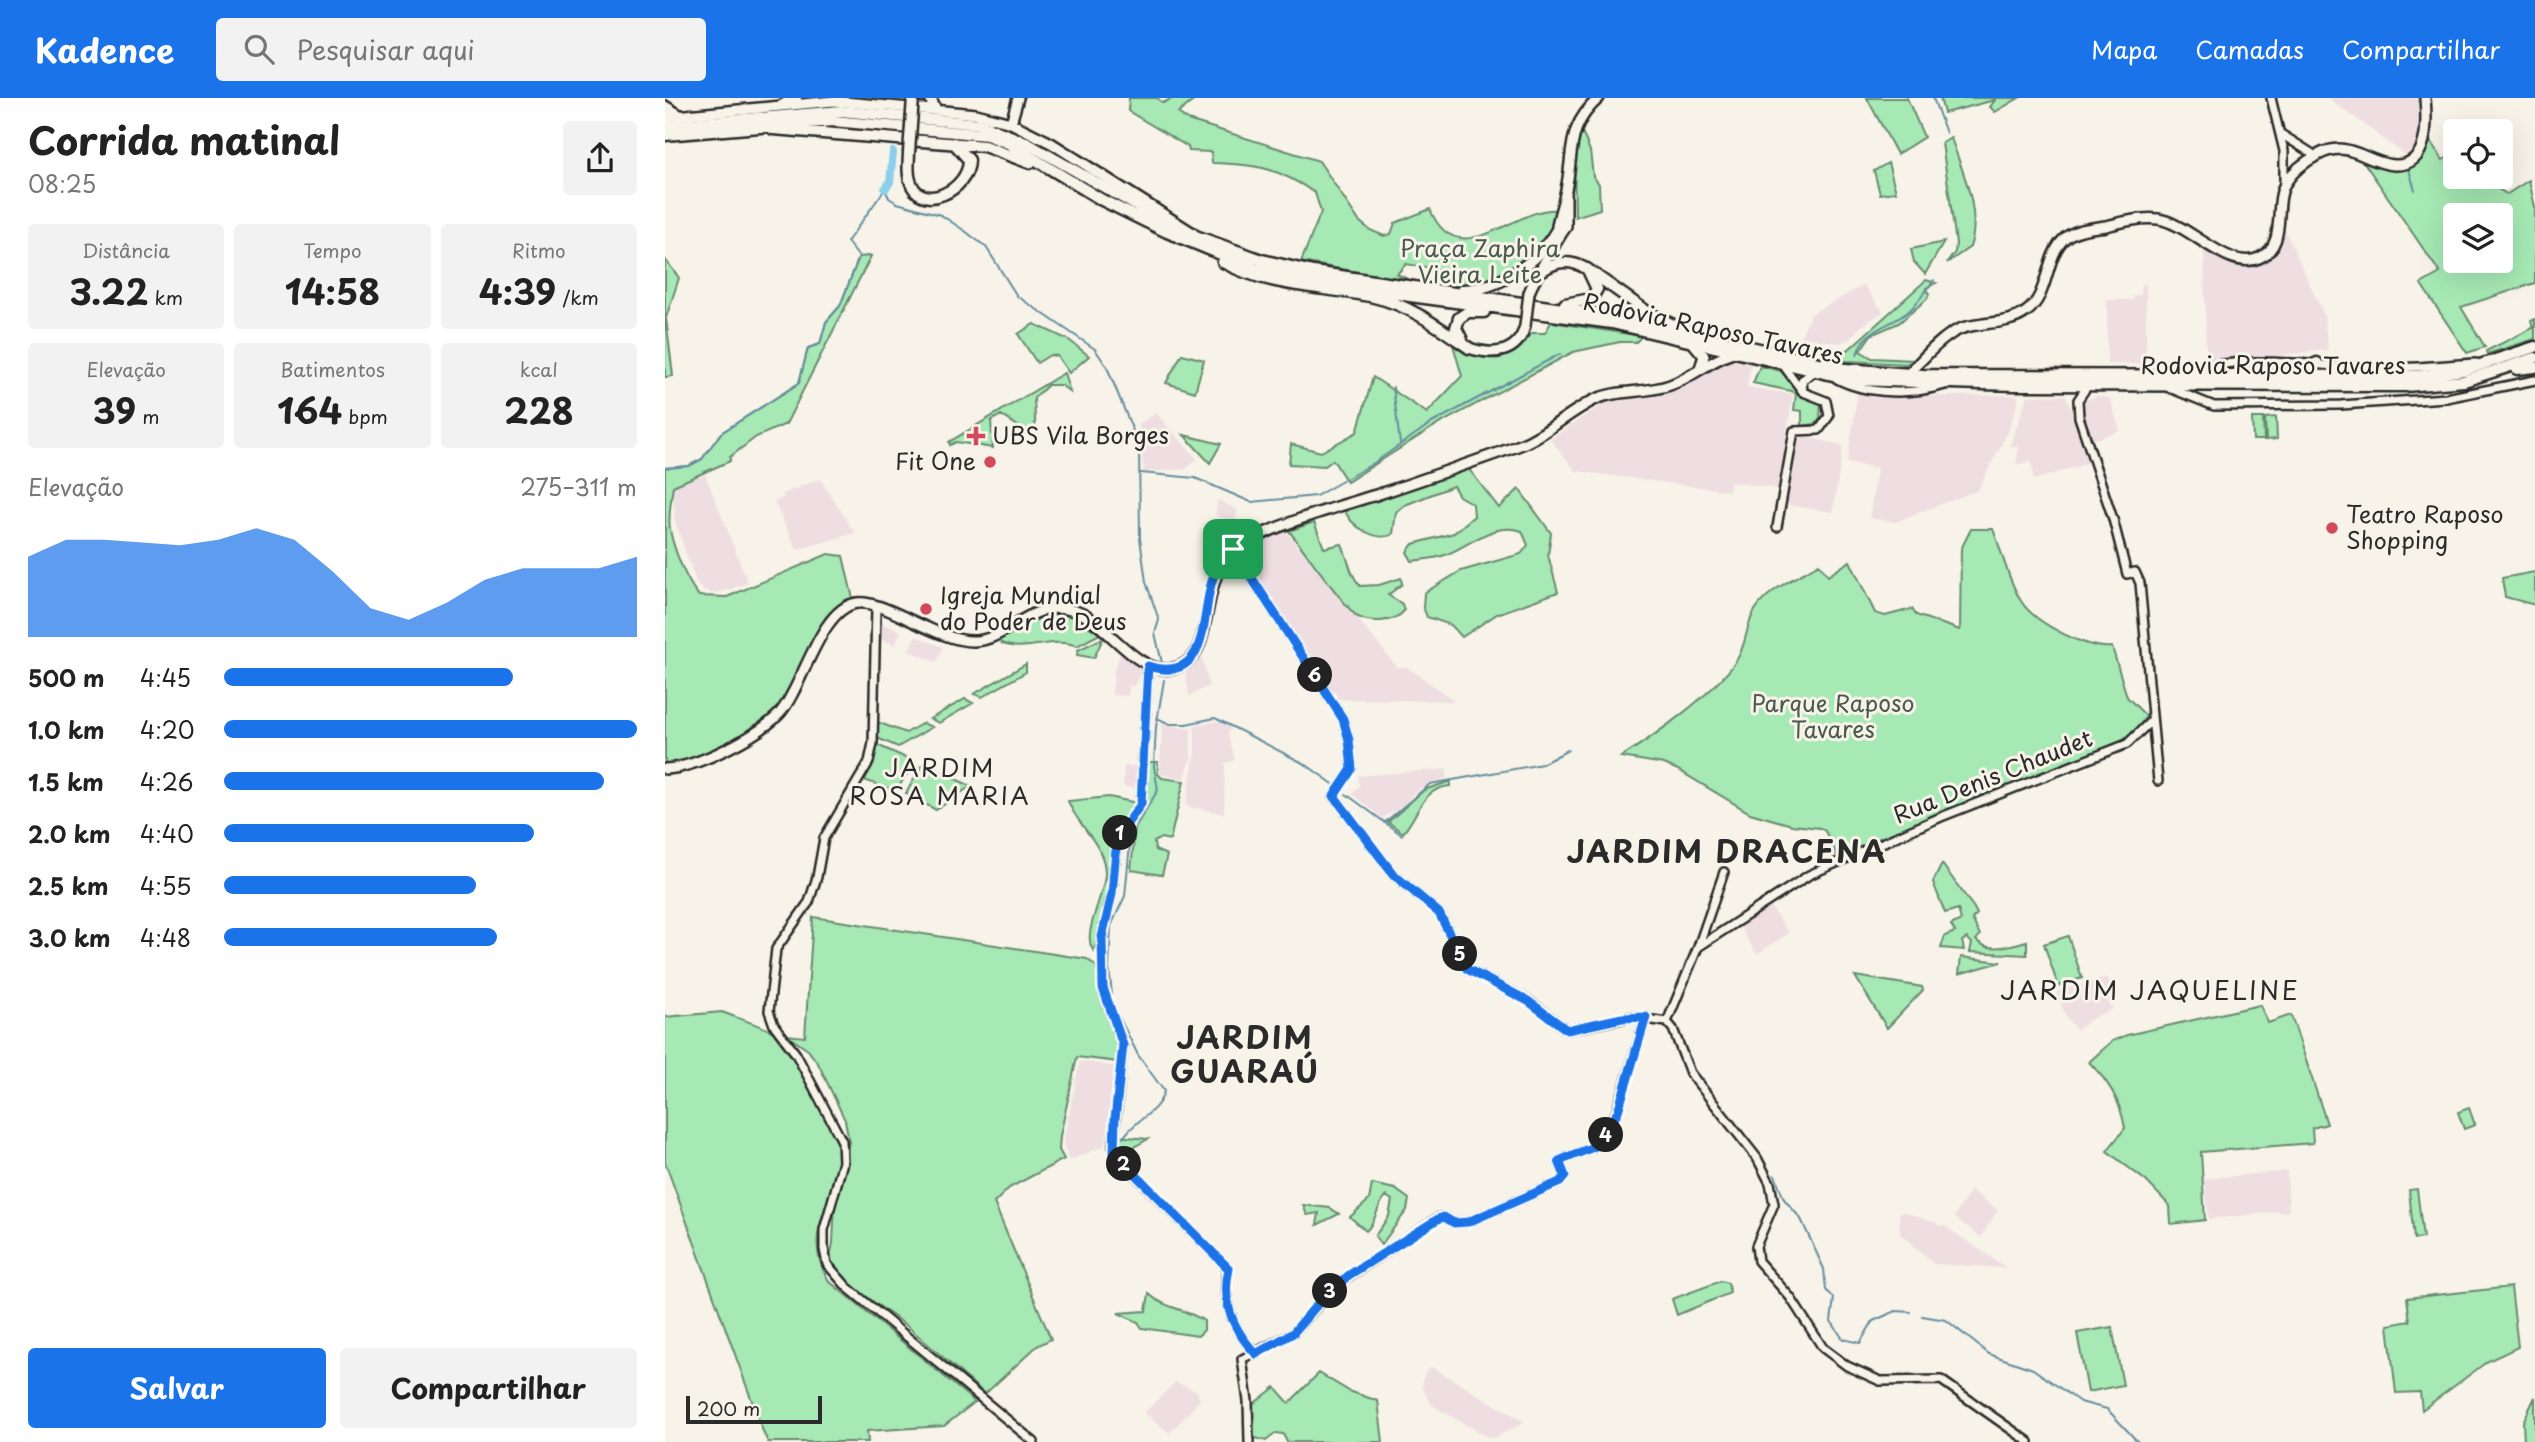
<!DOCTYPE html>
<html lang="pt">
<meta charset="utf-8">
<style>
:root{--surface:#fff;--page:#f2f2f2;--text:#222;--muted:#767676;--accent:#1a73e8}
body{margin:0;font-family:"Playpen Sans",sans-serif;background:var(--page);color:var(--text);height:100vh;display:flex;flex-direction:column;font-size:26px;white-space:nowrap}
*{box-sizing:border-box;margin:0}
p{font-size:23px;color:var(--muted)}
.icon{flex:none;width:38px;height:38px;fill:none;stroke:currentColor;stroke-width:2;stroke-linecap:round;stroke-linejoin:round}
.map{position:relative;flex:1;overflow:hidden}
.drawer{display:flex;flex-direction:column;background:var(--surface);width:665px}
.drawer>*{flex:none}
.controls{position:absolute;left:1778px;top:21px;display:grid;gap:14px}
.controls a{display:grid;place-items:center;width:70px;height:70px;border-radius:7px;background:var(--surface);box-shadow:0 7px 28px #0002;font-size:35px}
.scale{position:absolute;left:21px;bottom:18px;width:136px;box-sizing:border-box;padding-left:7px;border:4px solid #2b2b2b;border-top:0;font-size:19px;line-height:24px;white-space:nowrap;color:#2b2b2b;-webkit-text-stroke:5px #f7f3e8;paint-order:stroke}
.pin{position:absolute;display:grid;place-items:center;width:60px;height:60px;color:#fff;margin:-30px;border-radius:14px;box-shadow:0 4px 10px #0006}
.km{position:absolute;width:35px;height:35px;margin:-18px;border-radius:50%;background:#222;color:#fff;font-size:19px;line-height:35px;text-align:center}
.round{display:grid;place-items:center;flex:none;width:74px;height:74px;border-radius:7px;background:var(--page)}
.overview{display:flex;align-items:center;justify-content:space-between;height:119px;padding:0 28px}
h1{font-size:38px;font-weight:700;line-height:52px}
.figures{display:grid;grid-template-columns:repeat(3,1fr);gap:10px;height:119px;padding:7px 28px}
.figures div{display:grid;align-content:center;border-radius:7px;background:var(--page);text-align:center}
.figures b{font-size:35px;font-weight:700}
.figures small{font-size:19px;font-weight:400}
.figures p{font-size:19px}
.chart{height:196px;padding:14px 28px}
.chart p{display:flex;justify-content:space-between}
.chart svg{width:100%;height:126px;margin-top:7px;fill:var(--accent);opacity:.7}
.cta{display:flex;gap:14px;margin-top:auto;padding:14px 28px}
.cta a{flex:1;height:80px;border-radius:7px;background:var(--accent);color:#fff;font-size:28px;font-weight:700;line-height:80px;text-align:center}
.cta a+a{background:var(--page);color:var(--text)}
ul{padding:0 28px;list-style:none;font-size:23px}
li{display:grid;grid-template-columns:112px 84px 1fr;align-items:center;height:52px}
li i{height:18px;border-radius:9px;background:var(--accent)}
header{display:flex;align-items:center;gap:42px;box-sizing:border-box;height:98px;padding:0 35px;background:var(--accent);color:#fff}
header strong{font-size:33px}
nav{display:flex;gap:38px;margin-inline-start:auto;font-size:24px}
.search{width:490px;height:63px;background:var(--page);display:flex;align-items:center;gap:18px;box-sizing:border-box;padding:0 24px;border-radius:7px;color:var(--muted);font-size:26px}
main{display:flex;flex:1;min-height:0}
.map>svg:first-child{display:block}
.built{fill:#efdee1}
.green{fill:#a6e9b4;stroke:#688a70;stroke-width:2;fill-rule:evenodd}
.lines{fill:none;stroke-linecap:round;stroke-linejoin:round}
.stream{stroke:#658d9f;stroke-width:2}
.river{stroke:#8bcfec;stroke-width:8}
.minor-casing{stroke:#2b2b2b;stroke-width:12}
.major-casing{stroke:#2b2b2b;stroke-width:14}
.highway-casing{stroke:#2b2b2b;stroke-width:15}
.minor{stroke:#f7f3e8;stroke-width:7}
.major{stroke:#f7f3e8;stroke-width:9}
.highway{stroke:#f7f3e8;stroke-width:10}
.major-bridge-casing{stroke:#2b2b2b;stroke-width:14;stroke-linecap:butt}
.highway-bridge-casing{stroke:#2b2b2b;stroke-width:15;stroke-linecap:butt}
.major-bridge{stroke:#f7f3e8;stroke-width:9}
.highway-bridge{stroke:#f7f3e8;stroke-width:10}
.route-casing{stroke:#fff;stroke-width:14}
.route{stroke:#1a73e8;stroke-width:9}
.poi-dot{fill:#d1495b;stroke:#f7f3e8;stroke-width:2.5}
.labels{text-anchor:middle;stroke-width:6;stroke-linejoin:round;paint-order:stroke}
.park-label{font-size:23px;fill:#4a5a4d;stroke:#f7f3e8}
.street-label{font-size:23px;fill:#2b2b2b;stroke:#f7f3e8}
.poi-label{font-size:23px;fill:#2b2b2b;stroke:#f7f3e8;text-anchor:start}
.neighbourhood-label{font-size:24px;letter-spacing:2px;fill:#2b2b2b;stroke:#f7f3e8}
.quarter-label{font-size:26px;letter-spacing:2px;fill:#2b2b2b;stroke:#f7f3e8}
.district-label{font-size:30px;font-weight:bold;letter-spacing:2px;fill:#2b2b2b;stroke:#f7f3e8}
</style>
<header>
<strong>Kadence</strong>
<div class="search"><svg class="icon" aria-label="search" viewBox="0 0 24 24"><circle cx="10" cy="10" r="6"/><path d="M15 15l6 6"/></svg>Pesquisar aqui</div>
<nav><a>Mapa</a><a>Camadas</a><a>Compartilhar</a></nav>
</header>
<main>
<section class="drawer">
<div class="overview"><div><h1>Corrida matinal</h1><p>08:25</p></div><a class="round"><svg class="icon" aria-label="share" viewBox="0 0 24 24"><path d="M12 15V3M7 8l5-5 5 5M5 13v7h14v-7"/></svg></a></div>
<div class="figures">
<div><p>Distância</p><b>3.22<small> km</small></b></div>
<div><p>Tempo</p><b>14:58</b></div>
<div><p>Ritmo</p><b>4:39<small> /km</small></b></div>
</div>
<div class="figures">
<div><p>Elevação</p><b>39<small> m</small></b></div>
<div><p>Batimentos</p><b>164<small> bpm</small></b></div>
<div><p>kcal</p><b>228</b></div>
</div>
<div class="chart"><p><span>Elevação</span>275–311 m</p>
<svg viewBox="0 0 160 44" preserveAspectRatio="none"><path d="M0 44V16L10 10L20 10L30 11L40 12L50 10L60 6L70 10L80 21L90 34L100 38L110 32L120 24L130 20L140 20L150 20L160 16V44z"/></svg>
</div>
<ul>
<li><b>500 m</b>4:45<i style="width:70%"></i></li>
<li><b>1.0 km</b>4:20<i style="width:100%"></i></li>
<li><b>1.5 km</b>4:26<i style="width:92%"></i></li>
<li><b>2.0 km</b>4:40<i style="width:75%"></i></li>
<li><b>2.5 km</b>4:55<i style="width:61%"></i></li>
<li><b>3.0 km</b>4:48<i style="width:66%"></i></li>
</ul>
<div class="cta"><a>Salvar</a><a>Compartilhar</a></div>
</section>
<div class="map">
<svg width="1870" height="1344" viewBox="0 0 1870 1344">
<rect width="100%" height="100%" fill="#f7f3e8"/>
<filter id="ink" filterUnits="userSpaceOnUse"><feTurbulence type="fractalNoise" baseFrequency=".0143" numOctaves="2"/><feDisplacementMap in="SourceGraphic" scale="14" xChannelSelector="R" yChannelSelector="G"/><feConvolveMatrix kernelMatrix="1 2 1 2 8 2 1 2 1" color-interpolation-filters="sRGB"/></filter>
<g filter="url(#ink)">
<path class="built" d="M1663 0H1756L1753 46 1742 58Z
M1620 132 1659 217 1663 252 1541 265 1539 147 1576 167H1590L1611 155Z
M1476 186H1481V266H1442V202H1468V197H1476Z
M1199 187 1218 214 1195 229 1185 241 1175 245 1135 239 1146 216Z
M1063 262 1086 266 1082 289 1128 296 1113 391 1066 384 1064 393 911 373 885 341 939 305 978 300 1008 289 1009 293 1034 279 1053 263Z
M1193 292 1275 298 1353 297V303L1344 332 1313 392 1230 424 1204 420 1212 370 1182 365Z
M1401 297 1423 365 1369 382 1366 364 1351 367 1354 348H1345L1362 298Z
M1433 298 1445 300 1455 333 1425 343 1416 316V303Z
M491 315 532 361 521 371 479 374 474 326Z
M1139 338 1178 348 1168 414 1122 407 1133 344Z
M39 373 83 485 60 493 46 495 33 489 10 424 8 388Z
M155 381 190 435 132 452 109 404 119 399 117 396Z
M553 402 573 412 569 426 550 417Z
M622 434 732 569H742L790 603 671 601 578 457 580 450Z
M216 525 236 533 230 547 215 541Z
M250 538 278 549 272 564 244 553Z
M455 557H463L477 572 470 588H464L463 598 447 597 449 572Z
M537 559 544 588 524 598 521 574Z
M555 623 566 629 563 636 570 662 560 665 559 716 521 708 530 654V627Z
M497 626 526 631V660L519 681 495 676Z
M459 668H476L474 690 458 689Z
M782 671V680L765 685 748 696 739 708 717 720 687 696 694 688 693 678Z
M1105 808 1124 835 1092 856 1074 828Z
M1442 879 1449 899 1443 904 1449 911 1431 918 1411 932 1401 918 1391 894Z
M415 963 452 969 440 1047 404 1063 398 1045Z
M1622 1073 1624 1113 1544 1121 1539 1081Z
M1306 1092 1333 1112 1316 1139 1289 1119Z
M1238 1113 1281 1129 1342 1170 1269 1166 1235 1136 1234 1117Z
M766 1269 860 1324 829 1340 823 1339 773 1311 765 1305 757 1288 760 1274Z
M510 1284 532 1293 535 1302 505 1335 479 1315Z"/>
<path class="green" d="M464 0H492L498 5 508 0H532L513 15 523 22 654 63 694 123 705 132 719 138 726 136 730 125 765 111C792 179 852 107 892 112 889 163 830 191 784 188L786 173 741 166 732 176 746 183 636 164 656 114 650 95C613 70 592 66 547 65L546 54 524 53 523 49 463 13Z
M1202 0H1242L1259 39 1232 56Z
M1275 0H1354L1330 14 1325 9 1330 2 1279 15Z
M915 29 925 53 928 78 934 86 935 111 910 119 909 50Z
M1286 40C1297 73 1317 113 1305 149L1282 165 1290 154 1291 145 1277 45Z
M1765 43 1778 62 1790 55V79H1825L1833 91 1842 96 1864 82 1870 109V185L1796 209 1820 249 1802 255 1756 186 1775 175 1696 60C1724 74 1751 76 1765 43ZM1790 117H1836V163H1790Z
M1223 65 1231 94 1215 96 1209 73Z
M1279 144 1260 176 1249 164 1246 151Z
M206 158 121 326 91 339 65 359V363L8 388C6 402 3 419 5 432 9 452 21 483 34 498L62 499 163 456 178 458 188 501 166 518 115 611 39 660 0 671V370L24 368 37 361 56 335 134 285 143 250 155 246 161 224 175 208 194 159Z
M0 161 14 180 1 220 8 278 0 279Z
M1261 182 1271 185 1261 190 1264 196 1262 201 1234 225 1206 237 1195 253 1207 260 1250 262 1241 266 1181 263 1157 254V251L1183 252Z
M1870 221V241L1822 256 1821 253 1868 230 1866 223Z
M886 224 977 238 971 244H955L908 254 770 328 682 384 668 362 660 368 624 366 626 346 656 354 692 334 708 279 762 315 797 278 788 247C823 264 843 270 867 235H880Z
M369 226 404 242 424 258 404 275 392 258 385 257 372 265 353 236Z
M517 256 539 262 530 294 501 285Z
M1095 268 1116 273 1135 295 1156 305 1155 320 1150 326 1137 328V313L1129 312 1131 296 1126 293 1088 285Z
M399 275 405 294 396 287H383L369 300 371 340 336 317 326 323 328 350 291 344 285 347 284 344Z
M1611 319 1612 341 1601 342 1600 320Z
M1587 320H1598L1599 342H1588Z
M519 337 556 346 545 365Z
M803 370 834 410 854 391 886 435 883 457 893 494 832 516 797 539 786 527 762 519 758 509 759 495 796 473 856 456 863 447 857 433C829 423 806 447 780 457 770 461 758 461 747 463L742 454 748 446 789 435 809 418 808 406 794 398 788 388 740 407 731 414 728 436C713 445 684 428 680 412Z
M649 424 659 450 677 446C683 461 685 476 695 488L714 487 736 480 737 486 723 497 737 506 739 513C729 525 706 525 693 519 682 513 636 447 624 433Z
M1306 431H1328C1337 454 1343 482 1356 503 1369 525 1423 552 1447 549L1462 599 1481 618 1466 639 1173 760 1160 733 1155 730 1127 727 1085 715 1013 672 999 666 956 659C988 639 1051 594 1071 563 1080 550 1081 532 1087 518 1098 493 1131 480 1154 466L1163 478 1185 463 1210 515 1220 518 1247 511 1251 517 1295 532 1296 451Z
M1870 474V507L1840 499 1837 480Z
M390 517 407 518 435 536 412 548C386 538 360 556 336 545L333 540 372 521Z
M438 540 429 560 412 557 413 552Z
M361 566V574L317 599 309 596Z
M300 601 308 605 274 625 265 621Z
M212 624 241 635 258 625 267 629 233 649 212 640Z
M210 646 250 664 231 693 199 682 206 668Z
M482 664H493V676L497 680 519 683 505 742 496 740 489 744 490 752 502 757 497 777 466 772 471 721 481 701Z
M257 667H260L306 688 271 712 241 695Z
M786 683 785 688C756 691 755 715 738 735L723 724 759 692Z
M444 699 472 705V708L449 742 443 798 429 853C415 838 440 797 440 775 440 746 412 728 403 703Z
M1277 766 1309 810 1312 816 1307 821 1315 837 1311 842C1324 856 1345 847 1362 843V857L1305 854 1307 845 1302 840 1297 843 1299 852 1276 850 1280 838 1290 834 1286 827 1296 822 1293 811 1280 815 1268 784Z
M148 819 422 861 431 868 439 910 454 944V964L412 959 395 1038 394 1052 399 1061 344 1090 329 1105 386 1241 372 1248 320 1296 242 1228 171 1177 164 1163 168 1145 170 1103 184 1044 180 1022 154 967 143 952 121 937 140 939Z
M1403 838 1417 880 1393 888 1379 846Z
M1296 859 1336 864 1294 876Z
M1190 878 1257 889 1258 892 1222 930Z
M1595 907 1603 925 1626 917 1662 1026 1647 1030 1648 1045 1536 1054 1540 1122 1506 1126 1505 1108 1481 1083 1442 1053 1460 1030C1455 1002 1444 984 1424 964L1447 943 1462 937Z
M57 914C73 920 91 926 107 933 121 940 174 1038 174 1054 174 1102 133 1133 164 1183L310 1304 279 1328 202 1333 203 1344H103L99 1336 0 1064V919Z
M1804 1010 1810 1027 1799 1031 1793 1014Z
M452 1038 483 1041 455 1057Z
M707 1086 730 1091 744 1101 742 1112 716 1147 710 1138 724 1118 727 1102 721 1098C711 1108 712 1123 701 1133L685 1119 704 1102Z
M1752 1091 1758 1140 1749 1141 1744 1092Z
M638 1107 665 1110 674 1116 652 1127 654 1115 642 1117Z
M1056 1183 1063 1185 1065 1195 1012 1217 1007 1201Z
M1846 1189 1853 1249 1823 1263 1757 1312 1755 1294 1731 1295 1723 1227 1745 1223 1742 1200Z
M484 1196C499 1210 522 1211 539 1223V1232L533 1238 477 1230 473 1224 453 1215 481 1213Z
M1447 1229 1458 1287 1423 1294 1412 1235Z
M654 1275 684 1293 713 1303 718 1344H622L618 1336 611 1335 601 1343 587 1339V1307L610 1289 624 1305Z
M1870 1299V1344H1859L1858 1324Z"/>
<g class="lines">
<path class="stream" d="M1268 0 1281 35
M1744 72 1750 92
M1192 257C1199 229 1227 229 1245 212 1254 203 1261 192 1269 182
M728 289 735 346
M0 370 24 368 37 361 56 335 134 285 143 250 155 246 161 224 175 208 194 159 182 144 220 91 224 100 232 105 276 117 300 133 321 149 352 198 430 251 442 269 474 348 475 440 481 484 494 522 490 535 497 565
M476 375 530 380 586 404 651 398 709 365 765 326 895 256
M494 621 505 626H521L550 620 640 666 671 688
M681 696 737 737
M719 725 765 686 877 666 903 652
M447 896 444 870 446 828 460 798 466 736 493 692 489 668 491 629 499 582
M453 917 473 957 499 993C494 1015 470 1021 458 1040
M1110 1077 1119 1101 1136 1121 1159 1171 1161 1192 1169 1200 1166 1223 1178 1241 1195 1245 1208 1223 1231 1213 1246 1214
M1257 1218 1281 1222 1324 1256 1368 1271 1415 1304 1442 1311 1473 1344"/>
<path class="river" d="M220 91 225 84 228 54"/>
<defs>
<path id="minor" d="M1606 0 1619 53V85
M1616 36 1651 58
M1521 275C1574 254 1652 269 1708 270 1743 271 1777 267 1811 265
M1172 281C1202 297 1249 297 1280 287
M1423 287 1413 302 1414 319 1448 421 1462 476 1470 474 1475 485 1493 683
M1502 289 1549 308 1676 307 1781 300 1870 282
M1138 294 1137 282 1149 274
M1112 429 1129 333 1154 332 1164 318 1161 303 1138 294 1118 267
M568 451 678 621 684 642 687 671 669 698 728 776 774 815 802 871 864 903 902 932 966 919 1002 924
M211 509 208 645 204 664 159 740 152 779 144 804 111 851 104 913 109 927 131 956 177 1043 178 1064 159 1132V1151L162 1166 182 1189 369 1344
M483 568 476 707 452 740 447 796 437 839 439 894 458 947 448 1049 454 1061 563 1170C556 1204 568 1232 591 1256
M1033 849 1144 777 1276 719 1462 646 1487 622
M1002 924 1008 931 1025 975 1092 1060 1105 1085 1109 1106 1091 1148 1093 1163 1125 1199 1158 1250 1182 1268 1215 1283 1276 1282 1364 1344
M1002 924 1033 849 1059 774
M584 1344 583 1303 577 1261 628 1235 672 1186 773 1120 779 1119 789 1125 803 1124 895 1084 900 1078 894 1063 933 1047 942 1035 952 1013 981 919"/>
<path id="major" d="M0 8 15 17
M0 19 169 3 311 16 346 25 386 45 528 135
M346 25 353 0
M895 133 892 128C894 116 898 106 900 96 910 56 899 31 934 0
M877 173C893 162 906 162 922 171
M864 195C867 185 896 135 901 129V100
M1029 246 1039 258 1035 270
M804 250C828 258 853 256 860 228
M1243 276C1257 262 1276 239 1295 231 1316 223 1342 228 1361 214 1385 197 1379 159 1400 140 1410 131 1428 130 1441 128 1457 124 1476 119 1493 121 1524 125 1563 174 1594 160 1624 147 1607 107 1621 84 1629 72 1641 63 1653 57 1684 40 1700 65 1729 67 1765 69 1762 23 1760 0
M0 671C31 670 94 638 115 615 138 589 155 510 192 505 219 501 273 544 309 543 345 542 367 497 413 514 443 526 471 575 505 571 559 564 525 472 579 445 621 423 669 410 714 396 760 381 805 365 850 349 880 338 901 316 929 302 952 291 980 296 1005 287 1028 279 1045 262 1068 255"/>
<path id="highway" d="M265 0 270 11
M118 7 131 0
M0 28 176 13 314 26 360 44 514 132 597 162 648 174 965 221 1180 271 1258 277 1752 278 1800 272 1870 249
M108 31 319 48 365 65
M0 37 168 23 322 37 343 45 437 102 502 134 592 171 745 198 947 225 1189 282 1350 287 1741 288 1799 283 1870 260
M244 54C244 63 242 73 245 82 254 116 304 93 304 62L289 45
M558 164C605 190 658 188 709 199 745 207 775 230 804 250
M922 171 984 215 1008 227
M798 192C835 191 875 163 893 130
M900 206 926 201 932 191 924 174
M797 242 791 230 794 220 803 214H819
M1852 271 1870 269
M1630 275 1652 265"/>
</defs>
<use href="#minor" class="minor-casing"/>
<use href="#major" class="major-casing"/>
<use href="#highway" class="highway-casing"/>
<use href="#minor" class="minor"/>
<use href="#major" class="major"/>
<use href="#highway" class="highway"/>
<defs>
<path id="major-bridge" d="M860 228 864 195"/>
<path id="highway-bridge" d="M244 54 248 0"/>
</defs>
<use href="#major-bridge" class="major-bridge-casing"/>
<use href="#highway-bridge" class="highway-bridge-casing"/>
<use href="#major-bridge" class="major-bridge"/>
<use href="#highway-bridge" class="highway-bridge"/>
</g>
</g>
<g class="lines" filter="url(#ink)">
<defs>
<path id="route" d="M568 451 678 621 684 642 687 671 669 698 728 776 774 815 802 871 863 903 902 932 957 920 981 919 953 1013 942 1035 933 1047 894 1063 900 1078 895 1084 803 1124 789 1125 779 1119 773 1121 684 1177 657 1201 628 1235 591 1256C568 1232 556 1204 564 1171L449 1055 450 1021 458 947 438 890 437 839 447 796 452 740 476 706 483 568C545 587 536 518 547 483 550 471 560 460 568 451Z"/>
</defs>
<use href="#route" class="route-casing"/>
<use href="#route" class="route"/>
</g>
<g class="poi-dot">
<path d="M307.5 327.5h7v7h7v7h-7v7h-7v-7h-7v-7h7z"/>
<circle cx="325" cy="364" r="7"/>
<circle cx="1667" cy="430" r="7"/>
<circle cx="261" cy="511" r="7"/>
</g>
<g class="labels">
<g class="park-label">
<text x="815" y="159">Praça Zaphira<tspan x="815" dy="26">Vieira Leite</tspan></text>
<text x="1168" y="614">Parque Raposo<tspan x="1168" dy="26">Tavares</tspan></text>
</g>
<g class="street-label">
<text transform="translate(1048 231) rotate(12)" y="8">Rodovia Raposo Tavares</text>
<text x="1608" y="276">Rodovia Raposo Tavares</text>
<text transform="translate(1328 679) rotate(-22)" y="8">Rua Denis Chaudet</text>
</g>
<g class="poi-label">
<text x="327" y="346">UBS Vila Borges</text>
<text x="311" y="372" text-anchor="end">Fit One</text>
<text x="1681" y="425">Teatro Raposo<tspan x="1681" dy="26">Shopping</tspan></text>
<text x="275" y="506">Igreja Mundial<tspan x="275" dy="26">do Poder de Deus</tspan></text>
</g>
<g class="neighbourhood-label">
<text x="275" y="679">JARDIM<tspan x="275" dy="28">ROSA MARIA</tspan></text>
</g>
<g class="quarter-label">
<text x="1485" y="902">JARDIM JAQUELINE</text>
</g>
<g class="district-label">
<text x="1062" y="765">JARDIM DRACENA</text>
<text x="580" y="951">JARDIM<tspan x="580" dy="34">GUARAÚ</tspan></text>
</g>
</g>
</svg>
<div class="controls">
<a><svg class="icon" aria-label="locate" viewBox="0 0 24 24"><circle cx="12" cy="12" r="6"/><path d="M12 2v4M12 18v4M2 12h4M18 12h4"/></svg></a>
<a><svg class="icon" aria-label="layers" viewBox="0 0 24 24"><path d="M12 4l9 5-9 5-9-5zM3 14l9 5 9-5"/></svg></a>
</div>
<div class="scale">200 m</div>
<div class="pin" style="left:568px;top:451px;background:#1e9e55"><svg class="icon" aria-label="arrive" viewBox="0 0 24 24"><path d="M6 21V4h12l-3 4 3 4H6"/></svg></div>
<b class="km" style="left:455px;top:735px">1</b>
<b class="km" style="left:459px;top:1066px">2</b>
<b class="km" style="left:665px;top:1193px">3</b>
<b class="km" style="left:941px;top:1037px">4</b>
<b class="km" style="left:795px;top:856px">5</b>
<b class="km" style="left:650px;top:577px">6</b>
</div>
</main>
